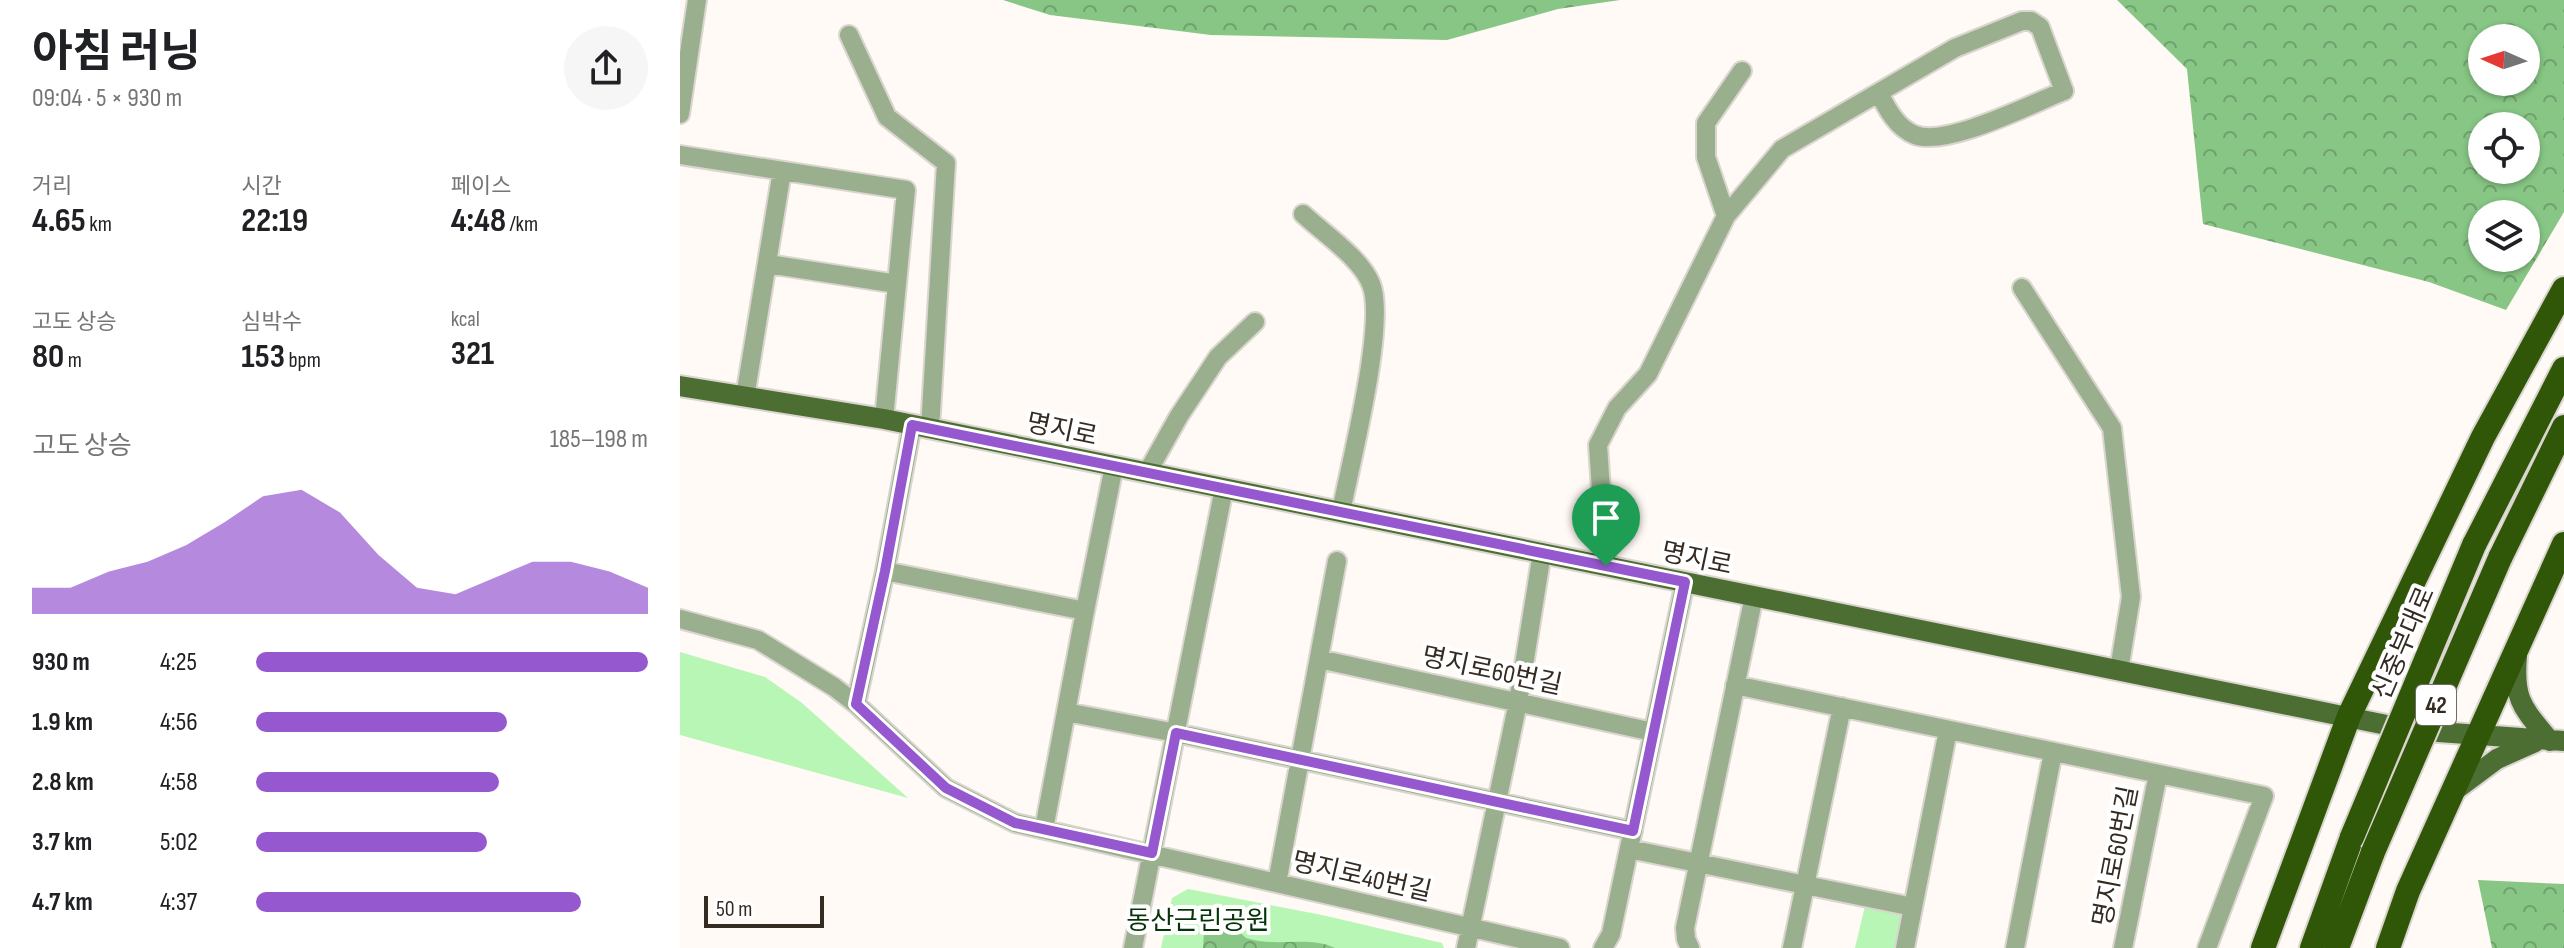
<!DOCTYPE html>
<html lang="ko">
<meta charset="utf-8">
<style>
:root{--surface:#fff;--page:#f6f6f6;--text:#202124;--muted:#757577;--accent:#9658cf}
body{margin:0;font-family:"Sofia Sans Condensed","Noto Sans KR",sans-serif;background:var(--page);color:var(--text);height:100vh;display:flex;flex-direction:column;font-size:30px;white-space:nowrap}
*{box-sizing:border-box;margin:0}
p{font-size:26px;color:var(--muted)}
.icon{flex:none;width:44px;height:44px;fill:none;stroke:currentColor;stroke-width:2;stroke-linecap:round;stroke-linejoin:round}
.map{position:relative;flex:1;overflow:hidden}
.drawer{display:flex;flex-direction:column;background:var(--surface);width:680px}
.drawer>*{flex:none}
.needle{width:52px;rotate:273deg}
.tools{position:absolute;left:1788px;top:24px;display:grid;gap:16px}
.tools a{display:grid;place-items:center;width:72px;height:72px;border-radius:50%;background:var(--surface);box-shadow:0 2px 6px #0004;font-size:40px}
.scale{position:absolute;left:24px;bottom:20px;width:120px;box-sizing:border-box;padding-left:8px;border:4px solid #342b22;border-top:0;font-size:22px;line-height:28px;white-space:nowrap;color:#342b22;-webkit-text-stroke:6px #fff;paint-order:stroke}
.pin{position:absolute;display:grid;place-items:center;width:68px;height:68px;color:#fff;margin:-82px -34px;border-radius:50% 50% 50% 0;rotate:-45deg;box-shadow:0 0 8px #0007}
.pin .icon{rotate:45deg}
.round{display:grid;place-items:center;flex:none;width:84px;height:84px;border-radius:42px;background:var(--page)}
.head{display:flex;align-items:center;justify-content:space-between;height:136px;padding:0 32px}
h1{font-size:44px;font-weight:700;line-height:60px}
.figures{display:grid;grid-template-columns:repeat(3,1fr);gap:12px;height:136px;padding:8px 32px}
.figures div{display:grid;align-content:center}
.figures b{font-size:34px;font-weight:700}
.figures small{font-size:22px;font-weight:400}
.figures p{font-size:22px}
.chart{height:224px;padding:16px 32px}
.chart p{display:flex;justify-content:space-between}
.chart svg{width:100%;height:144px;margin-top:8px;fill:var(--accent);opacity:.7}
ul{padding:0 32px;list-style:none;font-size:26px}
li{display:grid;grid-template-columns:128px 96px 1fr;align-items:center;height:60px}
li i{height:20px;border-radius:10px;background:var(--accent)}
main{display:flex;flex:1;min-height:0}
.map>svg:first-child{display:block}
.green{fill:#b8f6b5}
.forest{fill:url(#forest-crowns);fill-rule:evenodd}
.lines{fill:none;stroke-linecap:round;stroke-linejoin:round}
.minor-casing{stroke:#dad5cf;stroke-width:22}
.major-casing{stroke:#dad5cf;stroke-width:24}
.highway-casing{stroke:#dad5cf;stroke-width:28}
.minor{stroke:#9aaf8e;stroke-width:18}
.major{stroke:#4c6e33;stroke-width:20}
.highway{stroke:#305707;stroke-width:24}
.highway-bridge-casing{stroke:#dad5cf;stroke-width:28;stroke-linecap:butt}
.highway-bridge{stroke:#305707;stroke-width:24}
.route-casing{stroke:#fff;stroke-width:16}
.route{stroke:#9658cf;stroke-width:10}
.labels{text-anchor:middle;stroke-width:8;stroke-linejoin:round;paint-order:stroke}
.shield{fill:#fff;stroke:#716b64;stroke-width:2}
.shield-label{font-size:24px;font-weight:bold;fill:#342b22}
.street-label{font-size:26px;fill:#342b22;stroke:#fff}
.park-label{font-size:26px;fill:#063409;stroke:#fff}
</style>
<main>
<section class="drawer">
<div class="head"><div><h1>아침 러닝</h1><p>09:04 · 5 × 930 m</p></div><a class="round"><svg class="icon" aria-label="share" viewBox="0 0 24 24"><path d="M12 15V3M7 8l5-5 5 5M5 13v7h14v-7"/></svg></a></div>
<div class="figures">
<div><p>거리</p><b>4.65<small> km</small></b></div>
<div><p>시간</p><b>22:19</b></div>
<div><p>페이스</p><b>4:48<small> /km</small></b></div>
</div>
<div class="figures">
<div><p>고도 상승</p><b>80<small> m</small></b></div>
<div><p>심박수</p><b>153<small> bpm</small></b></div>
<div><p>kcal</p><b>321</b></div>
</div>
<div class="chart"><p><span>고도 상승</span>185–198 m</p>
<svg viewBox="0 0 160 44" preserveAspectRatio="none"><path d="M0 44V36L10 36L20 31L30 28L40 23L50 16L60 8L70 6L80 13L90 26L100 36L110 38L120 33L130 28L140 28L150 31L160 36V44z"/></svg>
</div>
<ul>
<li><b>930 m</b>4:25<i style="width:100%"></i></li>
<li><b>1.9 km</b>4:56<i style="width:64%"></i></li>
<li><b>2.8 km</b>4:58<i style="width:62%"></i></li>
<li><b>3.7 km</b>5:02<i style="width:59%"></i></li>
<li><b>4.7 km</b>4:37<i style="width:83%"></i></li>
</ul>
</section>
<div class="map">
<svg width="1884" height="948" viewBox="0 0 1884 948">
<defs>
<pattern id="forest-crowns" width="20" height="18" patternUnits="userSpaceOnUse" patternTransform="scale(2)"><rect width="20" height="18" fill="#87c684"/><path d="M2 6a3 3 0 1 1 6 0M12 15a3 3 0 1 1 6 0" fill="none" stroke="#6fa16c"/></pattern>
</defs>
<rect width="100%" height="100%" fill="#fffaf5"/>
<path class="green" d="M0 652 85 677 122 703 228 798 0 735Z
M508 889 642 915 762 943 764 948H481L492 898Z
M1185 906 1224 911 1215 948H1175Z"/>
<path class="forest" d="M323 0H940L878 9 767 40 531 35 370 15Z
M1437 0H1884V212L1826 310 1749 282 1523 224 1507 69ZM1846 38V82H1802V38ZM1846 126V170H1802V126ZM1846 214V258H1802V214Z
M1798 880 1884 884V948H1812Z
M552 924C557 928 561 934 566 938 593 948 629 935 655 948H523L524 932Z"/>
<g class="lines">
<defs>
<path id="minor" d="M169 35 207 117 266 163 250 429
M0 114 17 0
M0 155 226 190 204 419
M623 214C643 233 681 258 691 284 707 322 670 465 661 512
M1046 216 1102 149 1275 48 1342 21H1351L1360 27 1384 91C1351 104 1267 147 1235 135 1217 128 1207 109 1199 93
M88 264 217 284
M1342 288 1432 428 1451 597 1439 670
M65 397 102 171
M467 473 499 416 538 357 575 322
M926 566 918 445 937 408 968 374 1046 216 1026 157V123L1062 71
M205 571 232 425
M405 611 434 466
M0 619 78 640 154 687 176 704 266 788 335 823 880 948
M639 659 973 732
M1055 685 1584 796 1527 948
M176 704 205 571 405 611 364 829
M386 712 496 733 953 831
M949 849 1233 907
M597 883 657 561
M453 948 544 488
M786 948 838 702 862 553
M923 948 931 934 1005 582
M1010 948 1006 939 1005 928 1074 596
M1112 948 1162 707
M1225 948 1268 730
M1335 948 1373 752
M1443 948 1478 774"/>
<path id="major" d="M0 386 204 419 1731 730 1884 741
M1837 656C1833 701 1843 708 1870 741
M1774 791 1817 759 1855 742"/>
<path id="highway" d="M1794 545 1884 369
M1820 558 1884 427
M1583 948 1669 716 1803 437 1884 289
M1632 948 1672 837
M1657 948 1693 852
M1708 948 1728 891 1884 544"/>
</defs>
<use href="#minor" class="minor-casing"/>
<use href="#major" class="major-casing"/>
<use href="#highway" class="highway-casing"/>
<use href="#minor" class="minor"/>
<use href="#major" class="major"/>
<use href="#highway" class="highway"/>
<defs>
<path id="highway-bridge" d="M1672 837 1794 545
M1693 852 1820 558"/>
</defs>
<use href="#highway-bridge" class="highway-bridge-casing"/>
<use href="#highway-bridge" class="highway-bridge"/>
</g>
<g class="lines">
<defs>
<path id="route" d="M232 425 1005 582 953 831 496 733 472 853 335 823 266 788 176 704 205 571Z"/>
</defs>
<use href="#route" class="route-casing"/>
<use href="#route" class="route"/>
</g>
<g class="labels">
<rect class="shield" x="1736" y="685" width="40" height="40" rx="6"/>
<g class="shield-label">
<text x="1756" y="713">42</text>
</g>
<g class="street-label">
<text transform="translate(382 429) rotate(12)" y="9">명지로</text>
<text transform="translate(1017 558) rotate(12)" y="9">명지로</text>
<text transform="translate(1723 643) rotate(-67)" y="9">신중부대로</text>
<text transform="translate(812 670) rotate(12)" y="9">명지로60번길</text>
<text transform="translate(1435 856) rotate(-79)" y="9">명지로60번길</text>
<text transform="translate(682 876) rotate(13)" y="9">명지로40번길</text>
</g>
<g class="park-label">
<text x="518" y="929">동산근린공원</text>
</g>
</g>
</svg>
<div class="tools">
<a><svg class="needle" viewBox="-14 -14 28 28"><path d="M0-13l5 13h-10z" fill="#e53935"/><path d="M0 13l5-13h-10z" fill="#757577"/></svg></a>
<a><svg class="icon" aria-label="locate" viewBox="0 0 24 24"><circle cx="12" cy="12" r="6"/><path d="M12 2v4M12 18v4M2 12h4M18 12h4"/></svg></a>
<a><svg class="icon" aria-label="layers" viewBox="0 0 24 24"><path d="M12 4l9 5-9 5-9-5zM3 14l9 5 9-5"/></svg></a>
</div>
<div class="scale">50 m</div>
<div class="pin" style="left:926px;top:566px;background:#1e9e55"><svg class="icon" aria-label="arrive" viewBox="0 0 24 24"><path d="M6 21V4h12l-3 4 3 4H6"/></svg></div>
</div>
</main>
